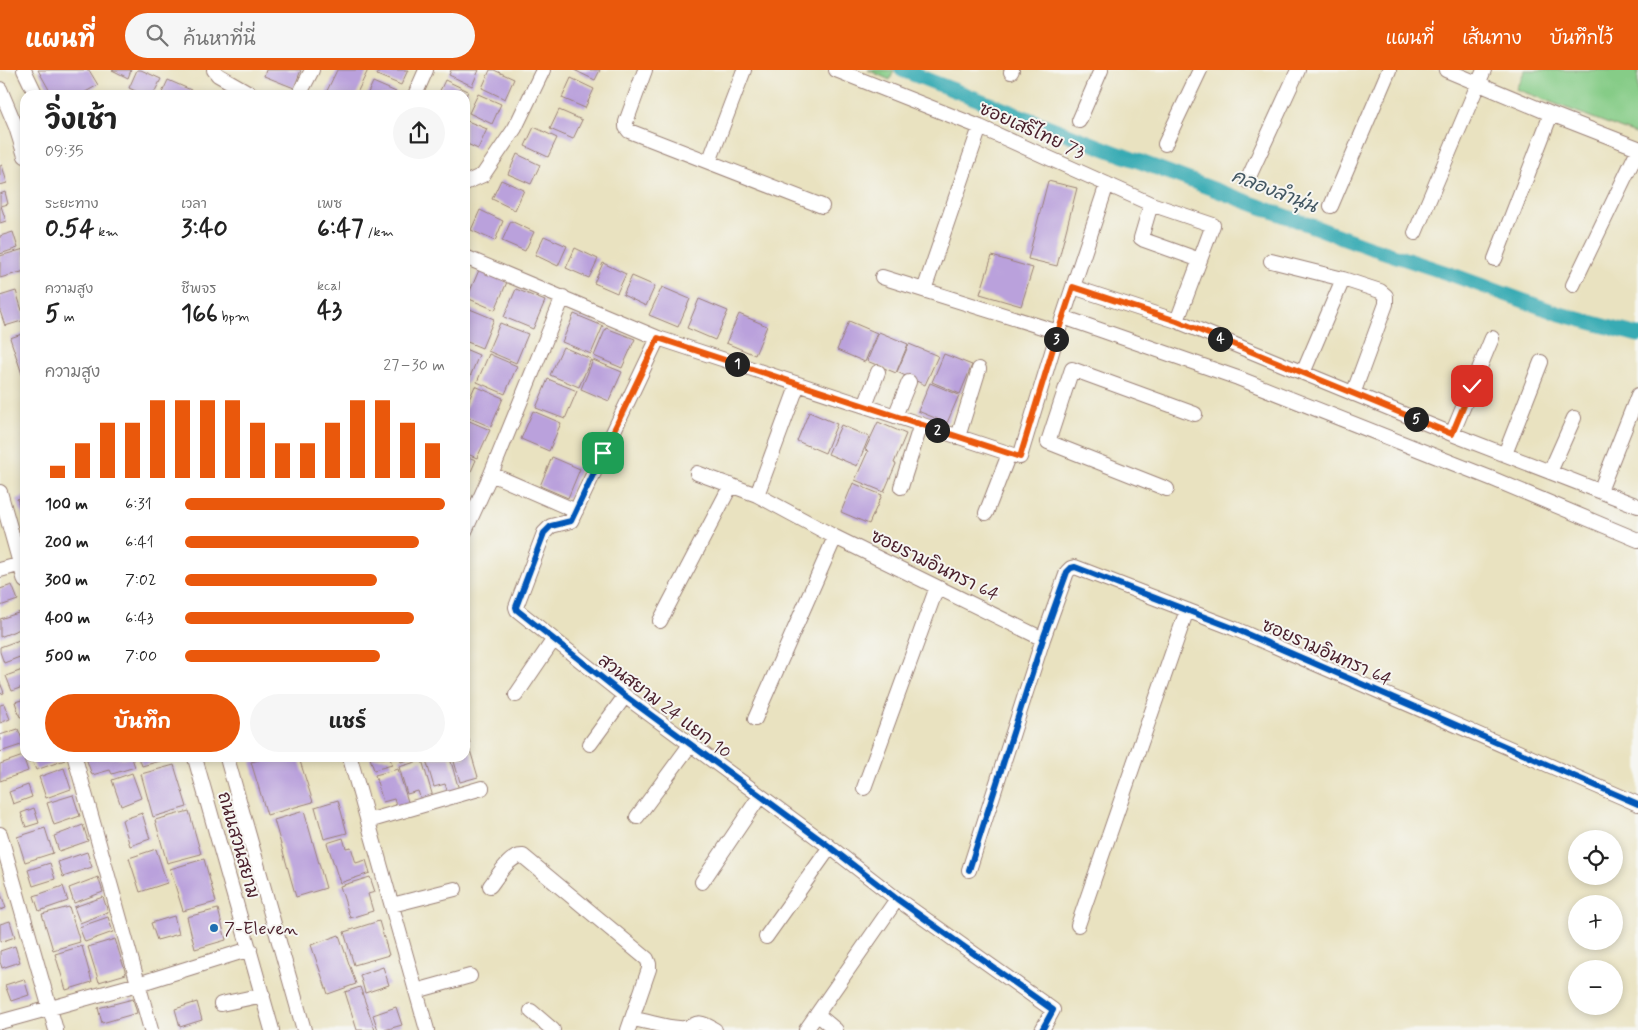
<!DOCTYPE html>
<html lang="th">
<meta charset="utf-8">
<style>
:root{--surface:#fff;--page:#f6f6f6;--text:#222;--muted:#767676;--accent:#ea580c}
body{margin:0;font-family:Mynerve,"Playpen Sans Thai",sans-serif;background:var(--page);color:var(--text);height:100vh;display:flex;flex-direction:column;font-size:19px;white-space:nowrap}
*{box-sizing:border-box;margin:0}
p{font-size:16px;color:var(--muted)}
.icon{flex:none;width:28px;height:28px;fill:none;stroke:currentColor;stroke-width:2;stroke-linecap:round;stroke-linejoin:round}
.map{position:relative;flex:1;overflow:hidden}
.panel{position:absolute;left:20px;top:20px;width:450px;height:672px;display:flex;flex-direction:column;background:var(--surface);border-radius:15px;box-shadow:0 2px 8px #0003}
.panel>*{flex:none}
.fabs{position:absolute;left:1568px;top:760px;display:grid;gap:10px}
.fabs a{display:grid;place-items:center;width:55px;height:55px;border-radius:50%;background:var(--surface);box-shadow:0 2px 8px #0003;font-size:25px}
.pin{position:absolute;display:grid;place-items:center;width:42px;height:42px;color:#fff;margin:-21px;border-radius:10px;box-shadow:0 2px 8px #0006}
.km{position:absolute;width:25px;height:25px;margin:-12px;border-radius:50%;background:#222;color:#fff;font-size:14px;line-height:25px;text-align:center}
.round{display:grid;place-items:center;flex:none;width:52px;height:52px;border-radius:26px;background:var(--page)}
.headline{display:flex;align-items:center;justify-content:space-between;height:85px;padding:0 25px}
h1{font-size:28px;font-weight:700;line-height:38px}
.stats{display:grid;grid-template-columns:repeat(3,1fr);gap:8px;height:85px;padding:5px 25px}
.stats div{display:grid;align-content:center}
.stats b{font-size:25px;font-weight:700}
.stats small{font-size:14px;font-weight:400}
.stats p{font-size:14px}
.chart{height:140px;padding:10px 25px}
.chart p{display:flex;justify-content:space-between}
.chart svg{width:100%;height:90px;margin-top:5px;stroke:var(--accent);stroke-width:6}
.primary-button{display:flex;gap:10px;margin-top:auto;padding:10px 25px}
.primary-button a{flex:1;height:58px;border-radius:30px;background:var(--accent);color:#fff;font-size:20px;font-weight:700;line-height:58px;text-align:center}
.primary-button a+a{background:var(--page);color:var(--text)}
ul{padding:0 25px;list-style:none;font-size:16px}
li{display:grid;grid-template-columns:80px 60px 1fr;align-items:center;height:38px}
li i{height:12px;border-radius:6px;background:var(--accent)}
header{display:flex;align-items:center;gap:30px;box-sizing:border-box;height:70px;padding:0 25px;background:var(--accent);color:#fff}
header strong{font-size:24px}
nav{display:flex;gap:28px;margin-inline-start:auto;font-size:18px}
.search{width:350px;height:45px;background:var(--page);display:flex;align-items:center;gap:12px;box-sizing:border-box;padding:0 18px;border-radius:28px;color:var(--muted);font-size:19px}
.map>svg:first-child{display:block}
.green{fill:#86cc87;stroke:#687659}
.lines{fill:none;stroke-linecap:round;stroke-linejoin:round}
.canal{stroke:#39abb4;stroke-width:15}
.building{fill:#baa1dc}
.minor-casing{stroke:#9a8076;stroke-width:16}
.minor{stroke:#fff;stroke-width:14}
.cycleway-casing{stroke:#f6f6f2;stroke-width:9}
.cycleway{stroke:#0057b8;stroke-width:6}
.route-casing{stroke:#fff;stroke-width:10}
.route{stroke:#ea580c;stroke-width:6}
.poi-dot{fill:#1f6fb2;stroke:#f6f6f2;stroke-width:2}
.labels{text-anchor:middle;stroke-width:4;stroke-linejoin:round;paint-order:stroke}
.street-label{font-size:18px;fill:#4a1f2b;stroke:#f6f6f2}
.poi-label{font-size:18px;fill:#4a1f2b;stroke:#f6f6f2;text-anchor:start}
.water-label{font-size:19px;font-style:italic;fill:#435762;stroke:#f6f6f2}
</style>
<header>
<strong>แผนที่</strong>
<div class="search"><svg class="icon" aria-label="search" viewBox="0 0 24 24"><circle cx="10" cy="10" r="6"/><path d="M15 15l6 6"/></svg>ค้นหาที่นี่</div>
<nav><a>แผนที่</a><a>เส้นทาง</a><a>บันทึกไว้</a></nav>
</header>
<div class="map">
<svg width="1638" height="960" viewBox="0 0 1638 960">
<rect width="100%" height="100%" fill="#f6f6f2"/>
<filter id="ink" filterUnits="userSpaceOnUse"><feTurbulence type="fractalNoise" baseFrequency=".02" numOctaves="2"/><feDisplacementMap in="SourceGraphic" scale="10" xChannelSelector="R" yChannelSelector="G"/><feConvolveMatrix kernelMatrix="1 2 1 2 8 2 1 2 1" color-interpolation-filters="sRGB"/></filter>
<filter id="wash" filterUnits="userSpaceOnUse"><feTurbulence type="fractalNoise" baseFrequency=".0096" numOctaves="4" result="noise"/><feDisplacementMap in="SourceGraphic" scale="20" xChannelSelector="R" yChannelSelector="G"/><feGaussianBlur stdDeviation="1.12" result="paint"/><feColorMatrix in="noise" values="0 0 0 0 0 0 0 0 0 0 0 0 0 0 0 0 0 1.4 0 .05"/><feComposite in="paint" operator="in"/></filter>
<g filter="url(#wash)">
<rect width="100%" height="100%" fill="#e9e2c0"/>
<path class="green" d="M868 0H894L890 10Z
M1525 0H1638V65L1516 19Z"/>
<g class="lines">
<path class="canal" d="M902 0 1114 82 1366 176 1453 205 1560 244 1638 265"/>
</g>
<g id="blocks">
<path class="building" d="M38 0H89L98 15 80 25H52Z
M112 0H131L128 8Z
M137 0H141L161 9 153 25H144L129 18Z
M266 0H301L294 18 264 6Z
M337 0H368L356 25H325Z
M380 0H408L401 15 377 5Z
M451 0H479L472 16 449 5Z
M490 0H494L514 9 505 29 482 18Z
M574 0H600L595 10Z
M571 8 594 19 585 38 562 28Z
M168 10 191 20 189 25H161Z
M445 10 468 21 465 28V25H438Z
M373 12 396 22 395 25H367Z
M478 24 501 34 492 54 469 43Z
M559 40 582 50 573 69 550 59Z
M465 50 487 59 478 79 465 73Z
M534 57 557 68 548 87 525 76Z
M517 84 540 95 531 114 508 104Z
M2 95 7 113 0 115V96Z
M501 110 524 120 515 140 492 129Z
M1048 111 1077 118 1057 196 1028 189Z
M5 122 8 134 1 136 6 151 0 153V124Z
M480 140 503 151 495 171 471 160Z
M511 151 534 162 525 181 502 171Z
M13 162 18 178 0 184V166Z
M544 166 567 176 558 196 535 185Z
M575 178 598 189 589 208 566 198Z
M24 179 25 201 0 208V186Z
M992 186 1033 198 1021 236 980 224Z
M603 193 626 204 617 223 594 213Z
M479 200 507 212 495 240 467 228Z
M632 206 655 216 646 236 623 225Z
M662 217 690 229 678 257 649 245Z
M516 219 545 231 533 259 504 247Z
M16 221 25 250 5 256 0 241V226Z
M699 229 728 241 715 270 687 258Z
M465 237 494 249 482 278 465 271Z
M574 244 603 256 591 284 562 272Z
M739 244 767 256 755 285 726 273Z
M849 251 877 263 865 292 837 280Z
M500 253 528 264 516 293 488 281Z
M606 258 635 269 622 298 594 286Z
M879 262 908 274 896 303 867 291Z
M25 263V313L10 268Z
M909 274 938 286 925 315 897 302Z
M563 277 591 289 579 317 550 305Z
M465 279 479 285 467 314 465 313Z
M489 284 517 296 505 324 477 312Z
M944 284 972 295 960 324 932 312Z
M593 290 622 302 609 331 581 319Z
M548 309 577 321 565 349 536 338Z
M930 313 959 325 947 353 918 341Z
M475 316 503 328 491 357 465 346V339Z
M533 341 561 353 549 381 521 369Z
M809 342 837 354 825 383 797 371Z
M465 349 490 360 477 388 465 383Z
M878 352 906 364 894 393 896 394 884 422 855 410 868 381 865 380Z
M841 355 869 367 857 396 828 384Z
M465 386 476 390 465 415Z
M552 387 580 399 568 428 540 416Z
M853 413 882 425 869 454 841 442Z
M25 426V453L17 429Z
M12 515 18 530 0 536V519Z
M21 542 25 557 0 567V549Z
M25 568V585L4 593 0 582V577Z
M25 599V616L12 621 6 606Z
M0 612 4 623 0 624Z
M25 629V646L20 647 15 632Z
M4 634 10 649 0 653V635Z
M465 657 470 673 465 675Z
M18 659 24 674 0 682V665Z
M470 680 478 707 460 712 453 688H465V681Z
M23 686 28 701 0 711V694Z
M31 688H64L65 690 36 700Z
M86 688H132L135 697 112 704 110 700 92 705Z
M139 688H171L142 696Z
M266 688H299L313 732 267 745 251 692Z
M370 688H390L392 695 374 700Z
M400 688H414L401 692Z
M434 688H450L459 720 448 723 445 714 434 717 426 690Z
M422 690 433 727 421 730 418 721 407 724 399 697Z
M174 695 187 737 153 747 141 704Z
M64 698 71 719 46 728 39 707Z
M398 699 409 735 397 739 394 729 383 732 375 705Z
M132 703 141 728 121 736 112 710Z
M28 715 32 727 13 734 9 722Z
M73 725 80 746 54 755 47 733Z
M338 730 347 763 324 769 315 737Z
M34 738 39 753 26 757 21 743Z
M189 741 201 784 167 793 155 750Z
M304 741 326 818 296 827 274 750Z
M142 743 150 769 130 776 122 750Z
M83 755 88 771 59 781 54 766Z
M45 758 53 783 25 792 17 767Z
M343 768 346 778 351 777 356 793 366 790 370 803 340 813 327 773Z
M156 779 167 813 140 822 129 788Z
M87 782 92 797 63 807 58 792Z
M204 789 216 832 183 841 170 799Z
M50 793 55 809 33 816 28 800Z
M98 807 103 822 74 833 69 818Z
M370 807 375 822 368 824 373 841 350 848 340 816Z
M63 816 68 831 39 841 34 826Z
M0 821 6 838 0 840Z
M103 827 108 842 80 853 74 837Z
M69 837 80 872 53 880 42 844Z
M218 839 226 870 195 879 187 847Z
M174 846 179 864 157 870 151 853Z
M108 847 113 862 85 872 79 857Z
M10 851 15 867 0 872V854Z
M379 851 389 885 354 895 344 862Z
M339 865 356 914 328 924 311 875Z
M115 869 126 904 99 912 88 877Z
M15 876 20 892 2 898 0 892V881Z
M82 876 92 912 66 920 55 884Z
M383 897 389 915 365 923 360 905Z
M24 909 29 925 11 931 5 915Z
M360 917 375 960H357L345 922Z
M133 929 137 943 102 953 98 938Z
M197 932 202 950 180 957 175 939Z
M396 937 402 955 385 960H378L373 945Z"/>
</g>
</g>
<g filter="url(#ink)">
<use href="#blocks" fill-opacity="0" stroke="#9a8076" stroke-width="1"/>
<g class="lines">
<defs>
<path id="minor" d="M24 0 36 25
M214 0 218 5 253 25
M645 0 626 52V57L629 61 822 136
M836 0 980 57 1151 134 1213 155 1177 251
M1446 0 1551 44 1638 78
M1011 2 1012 0
M0 19 16 57 25 86
M299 25 312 0
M415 25 426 0
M1079 51 1101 0
M1165 74 1200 0
M709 92 744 0
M1247 111 1298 0
M465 113 483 105 515 58 543 0
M1151 134 1141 168 1144 170 1200 190
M1331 136 1389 0
M1415 163 1484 0
M465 187 658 268 1020 387 1058 262 1107 114
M1495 189 1551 44
M1271 191 1343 209 1380 221 1386 226V234L1353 324
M882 207 1058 262
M1573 215 1638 80
M1073 217 1177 251 1452 364 1638 436
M924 220 980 57
M1063 247 1238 308 1493 409 1638 470
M658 268 571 451 551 456 544 463 516 537 517 540 625 626 830 777 897 829 1053 940 1042 960
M1303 303 1343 209
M865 336 878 302
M895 346 909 312
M1452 364 1492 268
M958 367 979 299
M1505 384 1541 292
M1550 402 1574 348
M697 403 757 425 835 467 1043 569
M491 404 576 441
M901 417 921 354
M1167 419 1048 372 1072 299 1195 344
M1600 421 1638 325
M0 422 25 511
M757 425 798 314
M986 443 1009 384
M465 461 491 404 563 227
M0 500 25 493
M660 551 731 415
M516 625 554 569
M755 649 835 467
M590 674 625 626
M75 688 151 960
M195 688 272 960
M227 688 304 960
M350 688 427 960
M864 718 937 517
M637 747 690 675
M368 751 482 718
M0 764 56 960
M969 800 1043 569 1067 502 1071 498 1075 497 1233 558 1638 734
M702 812 760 726
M490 816C498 806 509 785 523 786L647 889 649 894V899L628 960
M392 835 455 819
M1078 855 1187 540
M766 867 830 777
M416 921 470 906
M221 934 263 925
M531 941 553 960
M817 944 836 960
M632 949C648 951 663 957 679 958 698 960 691 945 715 960
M0 952 138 914 250 879
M806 960 897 829"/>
</defs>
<use href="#minor" class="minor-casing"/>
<use href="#minor" class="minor"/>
<defs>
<path id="cycleway" d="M658 268 571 451 551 456 544 463 516 537 517 540 625 626 830 777 897 829 1053 940 1042 960
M969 800 1043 569 1067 502 1071 498 1075 497 1233 558 1638 734"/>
</defs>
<use href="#cycleway" class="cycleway-casing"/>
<use href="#cycleway" class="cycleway"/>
</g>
</g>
<g class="lines" filter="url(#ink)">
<defs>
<path id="route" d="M603 383 658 268 1020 387 1058 262 1073 217 1177 251 1452 364 1472 316"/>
</defs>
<use href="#route" class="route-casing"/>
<use href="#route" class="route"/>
</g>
<circle class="poi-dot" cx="214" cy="858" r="5"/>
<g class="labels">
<g class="street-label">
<text transform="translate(1032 60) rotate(24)" y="6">ซอยเสรีไทย 73</text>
<text transform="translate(935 495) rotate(26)" y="6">ซอยรามอินทรา 64</text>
<text transform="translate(1327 582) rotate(24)" y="6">ซอยรามอินทรา 64</text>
<text transform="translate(665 636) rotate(37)" y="6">สวนสยาม 24 แยก 10</text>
<text transform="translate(239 775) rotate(74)" y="6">ถนนสวนสยาม</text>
</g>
<g class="poi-label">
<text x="224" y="864">7-Eleven</text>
</g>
<g class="water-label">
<text transform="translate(1275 120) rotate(21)" y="7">คลองลำนุ่น</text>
</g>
</g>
</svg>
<div class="fabs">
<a><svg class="icon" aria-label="locate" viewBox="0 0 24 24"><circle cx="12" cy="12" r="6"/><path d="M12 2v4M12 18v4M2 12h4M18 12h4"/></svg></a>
<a>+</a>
<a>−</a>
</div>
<div class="pin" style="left:603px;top:383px;background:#1e9e55"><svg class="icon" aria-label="arrive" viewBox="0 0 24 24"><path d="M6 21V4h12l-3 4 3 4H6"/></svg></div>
<div class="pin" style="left:1472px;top:316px;background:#d93025"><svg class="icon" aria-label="check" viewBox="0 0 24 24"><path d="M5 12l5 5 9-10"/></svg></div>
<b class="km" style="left:737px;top:294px">1</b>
<b class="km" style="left:937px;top:360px">2</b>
<b class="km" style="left:1056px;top:269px">3</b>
<b class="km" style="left:1220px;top:269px">4</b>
<b class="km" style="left:1416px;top:349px">5</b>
<section class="panel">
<div class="headline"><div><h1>วิ่งเช้า</h1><p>09:35</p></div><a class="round"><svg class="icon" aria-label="share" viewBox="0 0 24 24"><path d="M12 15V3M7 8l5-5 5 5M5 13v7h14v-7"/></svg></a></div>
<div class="stats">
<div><p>ระยะทาง</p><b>0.54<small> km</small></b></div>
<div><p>เวลา</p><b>3:40</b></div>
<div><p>เพซ</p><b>6:47<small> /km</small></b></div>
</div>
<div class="stats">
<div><p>ความสูง</p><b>5<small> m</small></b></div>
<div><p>ชีพจร</p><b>166<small> bpm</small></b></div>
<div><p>kcal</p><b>43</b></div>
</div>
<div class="chart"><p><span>ความสูง</span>27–30 m</p>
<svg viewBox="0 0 160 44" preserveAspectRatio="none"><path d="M5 44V38M15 44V27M25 44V17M35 44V17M45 44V6M55 44V6M65 44V6M75 44V6M85 44V17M95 44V27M105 44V27M115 44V17M125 44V6M135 44V6M145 44V17M155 44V27"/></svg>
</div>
<ul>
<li><b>100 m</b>6:31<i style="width:100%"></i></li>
<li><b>200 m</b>6:41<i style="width:90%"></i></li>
<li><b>300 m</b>7:02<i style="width:74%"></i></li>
<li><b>400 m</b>6:43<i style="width:88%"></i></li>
<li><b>500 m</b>7:00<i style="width:75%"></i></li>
</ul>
<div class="primary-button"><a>บันทึก</a><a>แชร์</a></div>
</section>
</div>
